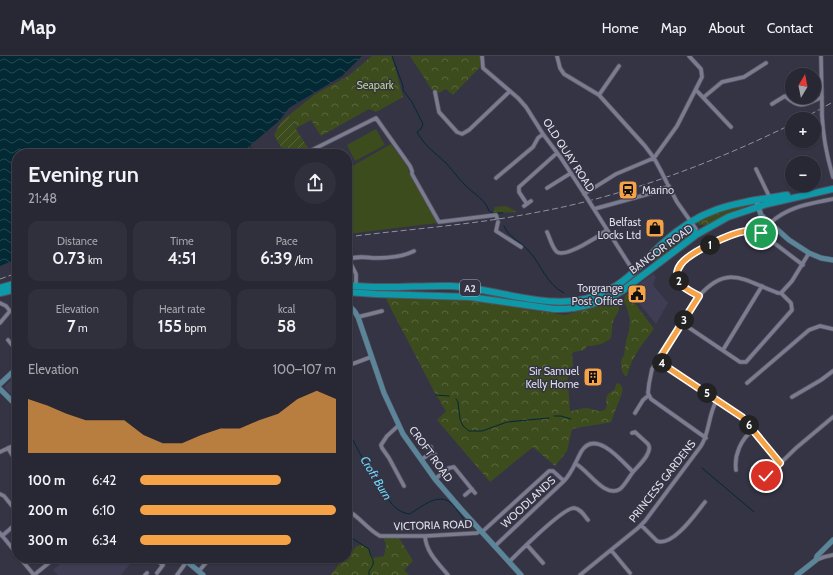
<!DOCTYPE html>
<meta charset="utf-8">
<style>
:root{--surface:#282734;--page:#302f3c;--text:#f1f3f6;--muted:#a5a5ac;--line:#44444f;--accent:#f5a346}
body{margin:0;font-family:Cabin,sans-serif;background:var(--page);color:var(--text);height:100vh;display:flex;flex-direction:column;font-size:15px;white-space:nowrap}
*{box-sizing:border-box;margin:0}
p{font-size:13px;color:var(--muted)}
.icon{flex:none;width:22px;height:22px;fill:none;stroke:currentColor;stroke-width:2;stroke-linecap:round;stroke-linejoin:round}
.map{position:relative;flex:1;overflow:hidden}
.side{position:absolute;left:12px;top:93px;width:340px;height:414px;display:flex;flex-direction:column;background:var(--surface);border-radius:16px;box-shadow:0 1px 3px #0004,0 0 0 1px var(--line)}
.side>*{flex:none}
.needle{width:26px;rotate:10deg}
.fabs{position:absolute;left:785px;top:12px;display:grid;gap:8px}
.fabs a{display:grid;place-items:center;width:36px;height:36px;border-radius:50%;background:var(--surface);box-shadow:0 1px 3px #0004,0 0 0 1px var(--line);font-size:20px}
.pin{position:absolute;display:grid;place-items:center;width:34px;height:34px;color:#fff;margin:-17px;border:2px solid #fff;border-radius:50%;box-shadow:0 1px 4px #0007}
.km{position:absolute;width:20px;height:20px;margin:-10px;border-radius:50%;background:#222;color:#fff;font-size:11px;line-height:20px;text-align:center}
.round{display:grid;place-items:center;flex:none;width:42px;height:42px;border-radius:21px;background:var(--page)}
.head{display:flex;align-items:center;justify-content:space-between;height:68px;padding:0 16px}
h1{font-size:22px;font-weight:600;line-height:30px}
.metrics{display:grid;grid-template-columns:repeat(3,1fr);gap:6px;height:68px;padding:4px 16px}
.metrics div{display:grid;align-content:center;border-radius:10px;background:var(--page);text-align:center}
.metrics b{font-size:17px;font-weight:600}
.metrics small{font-size:11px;font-weight:400}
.metrics p{font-size:11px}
.chart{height:112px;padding:8px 16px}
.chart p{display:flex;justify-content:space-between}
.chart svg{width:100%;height:72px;margin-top:4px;fill:var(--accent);opacity:.7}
ul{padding:0 16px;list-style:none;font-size:13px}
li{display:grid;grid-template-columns:64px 48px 1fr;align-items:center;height:30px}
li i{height:10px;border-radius:5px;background:var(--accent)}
header{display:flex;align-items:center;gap:24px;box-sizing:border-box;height:56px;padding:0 20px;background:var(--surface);border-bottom:1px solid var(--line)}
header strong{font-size:19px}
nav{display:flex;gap:22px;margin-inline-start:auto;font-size:14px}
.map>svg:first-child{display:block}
.built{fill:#3e3d54}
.forest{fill:url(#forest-crowns)}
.garden{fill:url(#garden-furrows)}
.pitch{fill:#3d4c1c}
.water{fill:url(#water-waves)}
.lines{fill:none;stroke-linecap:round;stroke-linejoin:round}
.stream{stroke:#022934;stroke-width:1}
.street-casing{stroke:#535260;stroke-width:5}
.secondary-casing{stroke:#535260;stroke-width:6}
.highway-casing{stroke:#535260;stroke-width:8}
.street{stroke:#7c7c90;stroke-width:3.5}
.secondary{stroke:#5b8598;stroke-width:5}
.highway{stroke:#0e99a9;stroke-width:6}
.rail{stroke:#91909e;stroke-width:1;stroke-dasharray:6 3;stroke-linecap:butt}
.street-bridge-casing{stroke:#535260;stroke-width:5;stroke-linecap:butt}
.street-bridge{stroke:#7c7c90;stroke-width:3.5}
.route-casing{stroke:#fff;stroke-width:8}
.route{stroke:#f5a346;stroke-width:5}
.labels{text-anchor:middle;stroke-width:3;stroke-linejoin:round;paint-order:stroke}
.shield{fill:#353445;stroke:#ababb8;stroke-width:1}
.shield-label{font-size:10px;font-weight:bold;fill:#dedee9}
.park-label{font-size:11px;fill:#b8d385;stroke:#353445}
.street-label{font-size:11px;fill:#dedee9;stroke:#353445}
.poi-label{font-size:11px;fill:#dedee9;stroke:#353445;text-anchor:end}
.water-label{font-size:12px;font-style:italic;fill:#70d8f9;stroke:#353445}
</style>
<header>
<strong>Map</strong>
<nav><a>Home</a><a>Map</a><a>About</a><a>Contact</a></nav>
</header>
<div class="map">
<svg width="833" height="519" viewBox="0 0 833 519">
<defs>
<pattern id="forest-crowns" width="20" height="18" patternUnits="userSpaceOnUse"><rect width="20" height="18" fill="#3d4c1c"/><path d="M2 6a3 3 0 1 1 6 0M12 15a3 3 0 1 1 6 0" fill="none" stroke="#59653d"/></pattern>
<pattern id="garden-furrows" width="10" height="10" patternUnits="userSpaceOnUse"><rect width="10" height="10" fill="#3d4c1c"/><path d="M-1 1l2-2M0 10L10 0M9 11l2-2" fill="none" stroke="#59653d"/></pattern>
<pattern id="water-waves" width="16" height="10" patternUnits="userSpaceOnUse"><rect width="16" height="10" fill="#022934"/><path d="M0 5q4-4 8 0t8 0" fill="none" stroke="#264851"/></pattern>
</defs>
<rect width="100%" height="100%" fill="#353445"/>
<path class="built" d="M653 218 656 221 653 229 668 247 656 268 629 235Z
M17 318V344L4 331Z
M75 502H135L121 519H58L53 514 66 503 71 507Z"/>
<path class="forest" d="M372 0H392L403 41 376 56 369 53 321 80 311 64 296 72 288 60 314 39 348 20Z
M410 0H482L481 10 453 39 446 33 439 37 432 34Z
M746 148 744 152 706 169H699L695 165 713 156Z
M506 150 517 156 493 157 495 151Z
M685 171 691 178 653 209C656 193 673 181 685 171Z
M628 238 654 273C643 287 631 302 627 320H625L622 315 621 306 622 302 624 299 626 285 629 275 630 263 627 252 624 246 625 239Z
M389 242H414L474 244 565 259 605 248 616 243 619 248V254L613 265 611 282C604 288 596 290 587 290L584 294 574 296 572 298 573 310 567 314 570 355C576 355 581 352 586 352 593 352 597 357 605 354 609 348 604 345 607 340 608 337 613 335 615 333L616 328 619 327C622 330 623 332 622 337L611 366C598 369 585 370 572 373L567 395 555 410 533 391 490 426 437 364 446 355 436 339 386 243Z
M398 480 413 505 404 514 409 519H331L342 504 347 502V500L357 490 363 489 369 493 370 498 373 502 384 500 386 489 383 481Z"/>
<path class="garden" d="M288 60 308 92 297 98H285L274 79 281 66Z"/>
<path class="pitch" d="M376 73 385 89 355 105 347 89Z
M391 88 408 112 409 117 437 167 347 178V113Z"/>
<path class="water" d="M0 0H362L342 20 289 52 279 65 240 98H17V203L0 210Z"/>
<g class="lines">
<path class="stream" d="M392 0 403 30V34L412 46 423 68 421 73 417 76C424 89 435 97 446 107 453 115 459 123 466 130 475 139 485 143 489 155L493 157H503
M250 90 252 93 253 98
M504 170C509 182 520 185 528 194 542 209 545 227 564 237
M436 339 449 340
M456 343 458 346 460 363 463 370 469 375H482L507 366 549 362
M554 360H561L571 363
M347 377C355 384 356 392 362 401 366 407 372 412 375 418 384 434 390 456 410 458 421 451 438 436 451 447 458 454 463 463 469 470
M702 412 754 456
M347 479 369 493C370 503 378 504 369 515V519"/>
<defs>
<path id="street" d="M482 0 483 12 518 42 526 51 543 78 561 102 587 142
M557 0 560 12 564 18 599 39 645 90 654 102 661 115
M821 0 822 49
M696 34 731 71
M435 36 439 56 457 76 462 78 469 74 510 35
M599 39 619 10
M704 41 722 26 744 21 766 7
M772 48 785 40C800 54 805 49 822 41
M822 59C823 80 827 101 833 121
M278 98H283
M304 98 376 62 410 110 412 115V118L439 166 496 159 497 162
M756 113 770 142
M496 122 533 91 538 82 543 78
M668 129 677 146 696 173
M547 132 571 117
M584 138 616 118 654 102 677 70 702 21 701 13 689 0
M527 148 519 136V131L557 97
M524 150 531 145
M592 150 634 216
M594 153 652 137 669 130
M498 166 496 175 521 191
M770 167C789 150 809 148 833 143
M547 176C550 182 552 192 557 196 566 202 599 180 607 174
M347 200 356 218V231
M349 203C357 200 365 201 374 202 387 202 403 201 414 195
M781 237 792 225 809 197
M699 240C692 236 681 232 678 223 676 218 678 212 681 208 690 196 734 175 749 174 753 174 757 175 761 177L803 209
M0 247 6 250 10 255
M358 261 382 255
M0 267 10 255 17 254
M682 267 740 306H746L792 254 791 247 781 237
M8 284 12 289 17 285
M723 294 762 230
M658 305 742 361 780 407
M347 310 371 301
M747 327 809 274 820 270 833 273
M347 338V339
M792 341 821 324 833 315
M635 357 643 344 649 339
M399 369 387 380 381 389 382 392 389 402 404 430
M632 377 635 376C639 380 644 384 648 388 654 396 638 410 633 416
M706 382 651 343 648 337 649 328 652 313 699 240C728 207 745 225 778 237H781
M431 391 432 396 435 398
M8 392 17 407
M11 392 17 402
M0 396 17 388
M421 404 432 396
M736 414C734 399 741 383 753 374
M435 423 449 412 454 411 475 437
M564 425C572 417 575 407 581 396 595 372 622 405 633 416 629 421 625 429 620 433 605 443 588 414 576 408
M758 429 796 392 833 361
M0 438 4 440 17 456
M465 439 472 433
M347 454C360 461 367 473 380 480H425L477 477 480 475
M641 469 657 485C673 491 696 457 705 446
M482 476 549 415H553L564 425 495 490
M0 477 17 498
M2 480 17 467
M425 480C426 496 438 507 448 519
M527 489 543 507
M611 494 630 517
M20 502 34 519
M154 502 163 509 157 517
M816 504 824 501 833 499
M509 506C519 496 563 452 574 452 581 453 584 459 588 464
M199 515 210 502
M34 519 50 506 47 502
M145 519 147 517
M177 519 187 505
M580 519 638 472 645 465 701 390C710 376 708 358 717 344"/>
<path id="secondary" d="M757 147 761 159 789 184 809 197 821 202 833 204
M347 247 355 256 358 261 384 337 403 378 435 423 460 452 521 519
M0 328 17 312
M0 333 17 350
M183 502 203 519
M797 519 816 504 817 500 833 484"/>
<path id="highway" d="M686 169 692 173 696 179
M347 229C381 234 416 229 450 230 500 232 558 260 605 236 630 224 643 205 663 187 703 150 736 147 787 139
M0 232 17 227
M347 236 376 238 470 241 554 253C579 254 601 247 622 235L696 179 728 161 767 148 833 133
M0 237 17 233"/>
</defs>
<use href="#street" class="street-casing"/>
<use href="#secondary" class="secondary-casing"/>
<use href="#highway" class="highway-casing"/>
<use href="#street" class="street"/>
<use href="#secondary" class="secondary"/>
<use href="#highway" class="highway"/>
<path class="rail" d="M802 63 833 46
M347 181C409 173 472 169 533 157 622 141 711 108 792 68
M0 223 17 217"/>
<defs>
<path id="street-bridge" d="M822 59V49
M661 115 667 127
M587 142 592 150"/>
</defs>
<use href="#street-bridge" class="street-bridge-casing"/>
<use href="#street-bridge" class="street-bridge"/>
</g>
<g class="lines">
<defs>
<path id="route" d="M761 177C756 175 751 174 746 175 731 177 690 196 681 208 678 212 676 218 678 223 681 232 692 236 699 240L658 305 742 361 780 407 766 420"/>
</defs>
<use href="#route" class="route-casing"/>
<use href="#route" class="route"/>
</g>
<defs>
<symbol id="station-square" viewBox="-11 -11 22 22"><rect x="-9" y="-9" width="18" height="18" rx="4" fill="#f5a346" stroke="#353445"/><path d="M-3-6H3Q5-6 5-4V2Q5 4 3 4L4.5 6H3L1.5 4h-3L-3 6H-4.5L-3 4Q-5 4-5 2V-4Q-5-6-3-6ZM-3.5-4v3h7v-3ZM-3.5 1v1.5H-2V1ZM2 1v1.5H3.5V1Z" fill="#111"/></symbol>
<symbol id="shop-square" viewBox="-11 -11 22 22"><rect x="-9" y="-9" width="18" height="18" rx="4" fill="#f5a346" stroke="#353445"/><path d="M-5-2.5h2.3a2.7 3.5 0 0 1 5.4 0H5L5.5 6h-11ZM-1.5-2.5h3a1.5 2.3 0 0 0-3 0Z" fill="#111"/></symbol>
<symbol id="civic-square" viewBox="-11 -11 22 22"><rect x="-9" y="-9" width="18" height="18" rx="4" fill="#f5a346" stroke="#353445"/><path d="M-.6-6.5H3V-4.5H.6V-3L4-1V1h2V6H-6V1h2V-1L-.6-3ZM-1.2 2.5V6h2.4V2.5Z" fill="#111"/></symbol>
<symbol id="building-square" viewBox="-11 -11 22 22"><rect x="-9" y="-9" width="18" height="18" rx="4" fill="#f5a346" stroke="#353445"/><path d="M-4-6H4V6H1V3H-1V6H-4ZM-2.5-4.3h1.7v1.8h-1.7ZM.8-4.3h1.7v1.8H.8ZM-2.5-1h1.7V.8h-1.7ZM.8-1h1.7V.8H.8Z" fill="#111"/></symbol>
</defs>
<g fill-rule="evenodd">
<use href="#station-square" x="617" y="123" width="22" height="22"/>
<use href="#shop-square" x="644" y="161" width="22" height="22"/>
<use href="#civic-square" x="626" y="227" width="22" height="22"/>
<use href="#building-square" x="582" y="310" width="22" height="22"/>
</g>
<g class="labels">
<rect class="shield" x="460" y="224" width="20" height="16" rx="3"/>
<g class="shield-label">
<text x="470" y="236">A2</text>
</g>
<g class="park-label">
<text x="375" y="33">Seapark</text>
</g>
<g class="street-label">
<text transform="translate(569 99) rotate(57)" y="4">OLD QUAY ROAD</text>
<text transform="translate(661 193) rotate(-36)" y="4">BANGOR ROAD</text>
<text transform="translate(431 398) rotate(54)" y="4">CROFT ROAD</text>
<text transform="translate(662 425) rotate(-52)" y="4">PRINCESS GARDENS</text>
<text transform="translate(528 446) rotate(-43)" y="4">WOODLANDS</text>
<text transform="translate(433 469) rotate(-2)" y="4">VICTORIA ROAD</text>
</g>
<g class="poi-label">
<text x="642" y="138" text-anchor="start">Marino</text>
<text x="641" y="170">Belfast<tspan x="641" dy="13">Locks Ltd</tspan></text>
<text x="623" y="236">Torgrange<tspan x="623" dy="13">Post Office</tspan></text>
<text x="579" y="319">Sir Samuel<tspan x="579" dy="13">Kelly Home</tspan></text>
</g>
<g class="water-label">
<text transform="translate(376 422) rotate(59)" y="4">Croft Burn</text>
</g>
</g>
</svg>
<div class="fabs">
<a><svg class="needle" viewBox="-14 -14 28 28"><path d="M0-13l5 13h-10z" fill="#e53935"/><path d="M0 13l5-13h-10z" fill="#a5a5ac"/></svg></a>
<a>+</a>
<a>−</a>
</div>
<div class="pin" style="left:761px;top:177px;background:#1e9e55"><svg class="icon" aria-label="arrive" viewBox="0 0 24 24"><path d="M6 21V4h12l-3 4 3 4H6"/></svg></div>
<div class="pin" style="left:766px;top:420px;background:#d93025"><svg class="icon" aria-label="check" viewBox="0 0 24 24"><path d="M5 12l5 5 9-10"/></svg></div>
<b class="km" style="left:710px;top:189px">1</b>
<b class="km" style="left:679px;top:225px">2</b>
<b class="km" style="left:684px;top:264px">3</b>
<b class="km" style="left:662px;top:307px">4</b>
<b class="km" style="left:707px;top:337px">5</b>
<b class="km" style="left:749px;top:369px">6</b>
<section class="side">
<div class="head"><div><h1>Evening run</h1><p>21:48</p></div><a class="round"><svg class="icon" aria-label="share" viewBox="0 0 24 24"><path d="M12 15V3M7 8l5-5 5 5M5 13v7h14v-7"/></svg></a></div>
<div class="metrics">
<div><p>Distance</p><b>0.73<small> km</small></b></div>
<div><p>Time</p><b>4:51</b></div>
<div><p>Pace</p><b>6:39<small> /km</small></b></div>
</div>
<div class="metrics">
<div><p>Elevation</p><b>7<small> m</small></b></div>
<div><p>Heart rate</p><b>155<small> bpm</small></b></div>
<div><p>kcal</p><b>58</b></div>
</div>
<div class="chart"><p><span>Elevation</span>100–107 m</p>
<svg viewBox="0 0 160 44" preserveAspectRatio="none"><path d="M0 44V11L10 15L20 20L30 24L40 24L50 24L60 33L70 38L80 38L90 33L100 29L110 29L120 24L130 20L140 11L150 6L160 11V44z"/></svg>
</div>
<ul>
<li><b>100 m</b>6:42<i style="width:72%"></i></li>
<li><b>200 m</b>6:10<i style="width:100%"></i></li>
<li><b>300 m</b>6:34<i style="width:77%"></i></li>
</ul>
</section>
</div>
